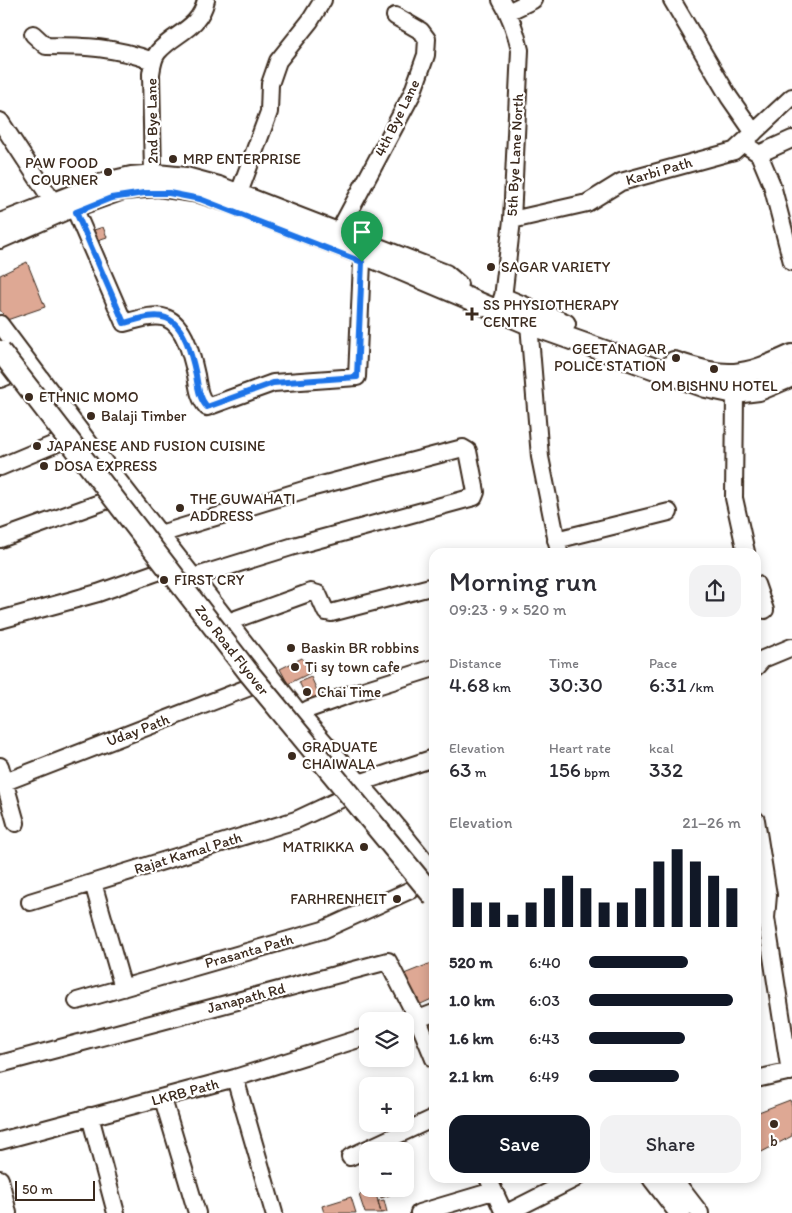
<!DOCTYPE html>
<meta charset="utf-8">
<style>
:root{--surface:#fff;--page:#f2f2f3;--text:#2b2b33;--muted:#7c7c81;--accent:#111827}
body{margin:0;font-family:Itim,sans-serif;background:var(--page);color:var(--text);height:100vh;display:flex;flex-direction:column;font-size:19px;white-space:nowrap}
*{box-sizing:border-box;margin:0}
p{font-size:16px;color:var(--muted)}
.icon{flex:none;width:28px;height:28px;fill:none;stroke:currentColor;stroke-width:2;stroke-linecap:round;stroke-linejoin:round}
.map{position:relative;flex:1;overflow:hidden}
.details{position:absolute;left:429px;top:548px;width:332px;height:635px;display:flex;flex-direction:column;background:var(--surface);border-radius:15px;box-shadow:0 2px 12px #0003}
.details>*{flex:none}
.fabs{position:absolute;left:359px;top:1012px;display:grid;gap:10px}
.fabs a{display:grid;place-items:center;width:55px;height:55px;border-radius:10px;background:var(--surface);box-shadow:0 2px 12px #0003;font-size:25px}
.scale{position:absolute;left:15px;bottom:12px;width:80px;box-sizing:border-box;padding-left:5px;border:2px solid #3b2a1e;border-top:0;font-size:14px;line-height:18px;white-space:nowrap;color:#3b2a1e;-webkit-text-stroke:4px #fff;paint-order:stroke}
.pin{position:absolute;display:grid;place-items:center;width:42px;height:42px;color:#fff;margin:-51px -21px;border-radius:50% 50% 50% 0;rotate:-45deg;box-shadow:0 0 5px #0007}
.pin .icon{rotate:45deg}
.round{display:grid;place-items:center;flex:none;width:52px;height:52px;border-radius:15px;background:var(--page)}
.headline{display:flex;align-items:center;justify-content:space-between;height:85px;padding:0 20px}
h1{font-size:28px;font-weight:600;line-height:38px}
.figures{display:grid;grid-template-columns:repeat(3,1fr);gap:8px;height:85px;padding:5px 20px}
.figures div{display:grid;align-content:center}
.figures b{font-size:21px;font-weight:600}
.figures small{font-size:14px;font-weight:400}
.figures p{font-size:14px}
.chart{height:140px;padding:10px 20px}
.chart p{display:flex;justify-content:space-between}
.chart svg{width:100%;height:90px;margin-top:5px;stroke:var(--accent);stroke-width:6}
.button{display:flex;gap:10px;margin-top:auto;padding:10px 20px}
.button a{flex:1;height:58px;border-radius:15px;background:var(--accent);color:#fff;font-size:20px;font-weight:600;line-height:58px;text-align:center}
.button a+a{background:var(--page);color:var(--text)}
ul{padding:0 20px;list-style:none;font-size:16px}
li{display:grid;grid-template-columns:80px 60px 1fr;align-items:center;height:38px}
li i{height:12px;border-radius:6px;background:var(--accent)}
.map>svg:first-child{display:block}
.building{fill:#dea894;stroke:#3b2a1e}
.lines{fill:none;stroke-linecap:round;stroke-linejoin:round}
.minor-casing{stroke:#3b2a1e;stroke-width:20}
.major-casing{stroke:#3b2a1e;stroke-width:24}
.minor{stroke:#fff;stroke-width:16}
.major{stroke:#fff;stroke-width:20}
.major-bridge-casing{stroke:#3b2a1e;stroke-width:24;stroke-linecap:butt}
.major-bridge{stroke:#fff;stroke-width:20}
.route-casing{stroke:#fff;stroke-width:10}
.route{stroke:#1a73e8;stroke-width:6}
.poi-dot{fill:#3b2a1e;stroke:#fff;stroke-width:2}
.labels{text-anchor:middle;stroke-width:4.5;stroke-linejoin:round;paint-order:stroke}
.street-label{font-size:15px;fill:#3b2a1e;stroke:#fff}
.poi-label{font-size:15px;fill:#3b2a1e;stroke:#fff;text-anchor:start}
</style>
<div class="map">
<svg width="792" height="1213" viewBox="0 0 792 1213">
<rect width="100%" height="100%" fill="#fff"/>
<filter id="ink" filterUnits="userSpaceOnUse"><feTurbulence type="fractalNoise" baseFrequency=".02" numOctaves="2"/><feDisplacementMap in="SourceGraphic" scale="10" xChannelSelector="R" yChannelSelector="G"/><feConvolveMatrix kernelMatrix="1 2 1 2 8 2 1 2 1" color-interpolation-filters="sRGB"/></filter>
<g filter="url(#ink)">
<path class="building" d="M103 227 107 237 95 241 91 231Z
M27 262 45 307 7 320 0 310V275Z
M302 658 310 673 288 684 280 669Z
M311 677 321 699 310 704 299 682Z
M434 962V998L412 1008 399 976Z
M790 1100 792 1106V1136L756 1155V1113Z
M383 1189H388L390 1195 381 1198 379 1190Z
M375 1190 381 1213H365L359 1195Z
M351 1197 356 1213H324L322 1206Z
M384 1200 387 1212 381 1213 378 1201Z"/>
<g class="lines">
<defs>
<path id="minor" d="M501 0C511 16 516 32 520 50L512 220 503 298 504 310
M672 0 729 97 754 133
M508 12 533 0
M33 34 46 46C86 46 114 47 153 61
M0 121 53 202
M743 143 759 154 772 185 792 262
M759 154 792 139
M153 174 151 74C152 67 153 58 158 52 175 32 199 30 206 0
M239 193 269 112 270 84 278 61 310 21 323 0
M76 212 124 323C136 320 154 313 166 318 185 325 192 357 196 375 198 387 199 398 207 407L273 383 357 377 362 262
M512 220 587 203 621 182 734 151 792 97
M0 222 105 181 131 175 157 173 186 176 219 185 446 273 459 284
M339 231 412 94 426 55 427 39 421 31 395 16
M0 324 90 444 300 714 392 820 434 872
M529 324 540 457 559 552
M0 379 10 375
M735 393 734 498 746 552
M0 467 62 441
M160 534 310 488 463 448 468 451 476 492 474 497 294 546 194 577
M0 539 108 500
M556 540 669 512
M756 584 765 610
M0 620 98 593 163 570
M228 622 311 592 318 594 326 612 331 613 434 586
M756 667 763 659 792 647
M300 714 309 709 351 694 434 668
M0 766 16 823
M5 782 268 680
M359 783 434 758
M756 820 768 895 766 918 790 1072
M93 883 123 988
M30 902 296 820 343 798
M77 1001 323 930 417 887
M405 1024 434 1013
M0 1064 388 961 418 1020 434 1059
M235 1078 274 1213
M756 1079 792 1071
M163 1099 197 1213
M90 1116 116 1213
M0 1141 235 1078 368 1036
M350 1157 434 1118
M488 1178 504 1213
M673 1178 700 1213
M0 1179 8 1213
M419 1213 493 1191
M507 1213 576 1178"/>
<path id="major" d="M0 238 64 210 123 189 158 186 200 192 234 203 366 255 529 324 706 387 735 393 759 390 792 376
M504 299 565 324
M674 362C728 380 742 378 792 355
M653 1178 680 1213"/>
</defs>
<use href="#minor" class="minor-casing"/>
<use href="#major" class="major-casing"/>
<use href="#minor" class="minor"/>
<use href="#major" class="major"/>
<defs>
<path id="major-bridge" d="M0 351 249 673 434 897"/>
</defs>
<use href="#major-bridge" class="major-bridge-casing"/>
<use href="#major-bridge" class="major-bridge"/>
</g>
</g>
<g class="lines" filter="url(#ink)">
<defs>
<path id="route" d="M144 193H169L200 199 362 262 357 377 273 383 207 407C199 398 198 387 196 375 192 357 185 325 166 318 154 313 136 320 124 323L76 212 111 198Z"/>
</defs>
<use href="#route" class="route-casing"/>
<use href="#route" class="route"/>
</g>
<g class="poi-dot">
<circle cx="173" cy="159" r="5"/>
<circle cx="108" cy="172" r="5"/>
<circle cx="491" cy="267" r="5"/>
<path d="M469.5 306.5h5v5h5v5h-5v5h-5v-5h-5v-5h5z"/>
<circle cx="676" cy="358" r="5"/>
<circle cx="714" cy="369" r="5"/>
<circle cx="29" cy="397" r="5"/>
<circle cx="91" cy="416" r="5"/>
<circle cx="37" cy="446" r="5"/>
<circle cx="44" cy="466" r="5"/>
<circle cx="180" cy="508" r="5"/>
<circle cx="164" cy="580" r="5"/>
<circle cx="291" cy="648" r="5"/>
<circle cx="295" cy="667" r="5"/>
<circle cx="307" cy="692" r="5"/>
<circle cx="292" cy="756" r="5"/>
<circle cx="364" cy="847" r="5"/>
<circle cx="397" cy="899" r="5"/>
<circle cx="774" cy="1124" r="5"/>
</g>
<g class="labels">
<g class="street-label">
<text transform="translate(397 118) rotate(-64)" y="5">4th Bye Lane</text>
<text transform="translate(152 121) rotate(-91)" y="5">2nd Bye Lane</text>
<text transform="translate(515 155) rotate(-87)" y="5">5th Bye Lane North</text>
<text transform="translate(659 171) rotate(-16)" y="5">Karbi Path</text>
<text transform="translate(232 650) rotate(52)" y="5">Zoo Road Flyover</text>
<text transform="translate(138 730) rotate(-21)" y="5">Uday Path</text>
<text transform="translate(188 853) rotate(-17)" y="5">Rajat Kamal Path</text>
<text transform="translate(249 951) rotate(-16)" y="5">Prasanta Path</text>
<text transform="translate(246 998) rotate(-15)" y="5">Janapath Rd</text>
<text transform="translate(185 1092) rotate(-15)" y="5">LKRB Path</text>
</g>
<g class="poi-label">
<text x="183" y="164">MRP ENTERPRISE</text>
<text x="98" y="168" text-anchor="end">PAW FOOD<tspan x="98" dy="17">COURNER</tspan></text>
<text x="501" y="272">SAGAR VARIETY</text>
<text x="483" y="310">SS PHYSIOTHERAPY<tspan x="483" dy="17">CENTRE</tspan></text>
<text x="666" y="354" text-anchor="end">GEETANAGAR<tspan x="666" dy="17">POLICE STATION</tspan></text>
<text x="714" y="391" text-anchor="middle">OM BISHNU HOTEL</text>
<text x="39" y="402">ETHNIC MOMO</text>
<text x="101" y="421">Balaji Timber</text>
<text x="47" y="451">JAPANESE AND FUSION CUISINE</text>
<text x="54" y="471">DOSA EXPRESS</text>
<text x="190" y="504">THE GUWAHATI<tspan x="190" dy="17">ADDRESS</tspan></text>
<text x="174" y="585">FIRST CRY</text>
<text x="301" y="653">Baskin BR robbins</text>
<text x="305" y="672">Ti sy town cafe</text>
<text x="317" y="697">Chai Time</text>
<text x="302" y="752">GRADUATE<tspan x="302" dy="17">CHAIWALA</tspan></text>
<text x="354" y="852" text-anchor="end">MATRIKKA</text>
<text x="387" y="904" text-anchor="end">FARHRENHEIT</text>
<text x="774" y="1146" text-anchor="middle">b</text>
</g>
</g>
</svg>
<div class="fabs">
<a><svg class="icon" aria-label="layers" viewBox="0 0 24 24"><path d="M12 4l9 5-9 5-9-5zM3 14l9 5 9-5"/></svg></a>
<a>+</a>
<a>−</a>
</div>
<div class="scale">50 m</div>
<div class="pin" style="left:362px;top:262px;background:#1e9e55"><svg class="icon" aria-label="arrive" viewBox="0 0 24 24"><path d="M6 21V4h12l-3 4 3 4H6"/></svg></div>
<section class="details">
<div class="headline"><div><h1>Morning run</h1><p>09:23 · 9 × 520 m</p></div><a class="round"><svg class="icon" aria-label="share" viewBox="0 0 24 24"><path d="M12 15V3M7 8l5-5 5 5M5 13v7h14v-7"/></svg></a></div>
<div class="figures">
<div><p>Distance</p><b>4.68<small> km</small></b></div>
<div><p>Time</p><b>30:30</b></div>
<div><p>Pace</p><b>6:31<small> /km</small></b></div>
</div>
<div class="figures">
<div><p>Elevation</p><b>63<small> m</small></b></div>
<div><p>Heart rate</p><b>156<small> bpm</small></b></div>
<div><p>kcal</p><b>332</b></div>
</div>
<div class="chart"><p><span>Elevation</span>21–26 m</p>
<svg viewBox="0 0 160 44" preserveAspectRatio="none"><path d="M5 44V25M15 44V32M25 44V32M35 44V38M45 44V32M55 44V25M65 44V19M75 44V25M85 44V32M95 44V32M105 44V25M115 44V12M125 44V6M135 44V12M145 44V19M155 44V25"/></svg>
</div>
<ul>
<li><b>520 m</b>6:40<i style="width:65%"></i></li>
<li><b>1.0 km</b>6:03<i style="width:95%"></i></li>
<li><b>1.6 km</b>6:43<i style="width:63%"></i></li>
<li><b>2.1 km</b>6:49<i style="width:59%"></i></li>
</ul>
<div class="button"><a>Save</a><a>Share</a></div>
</section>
</div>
